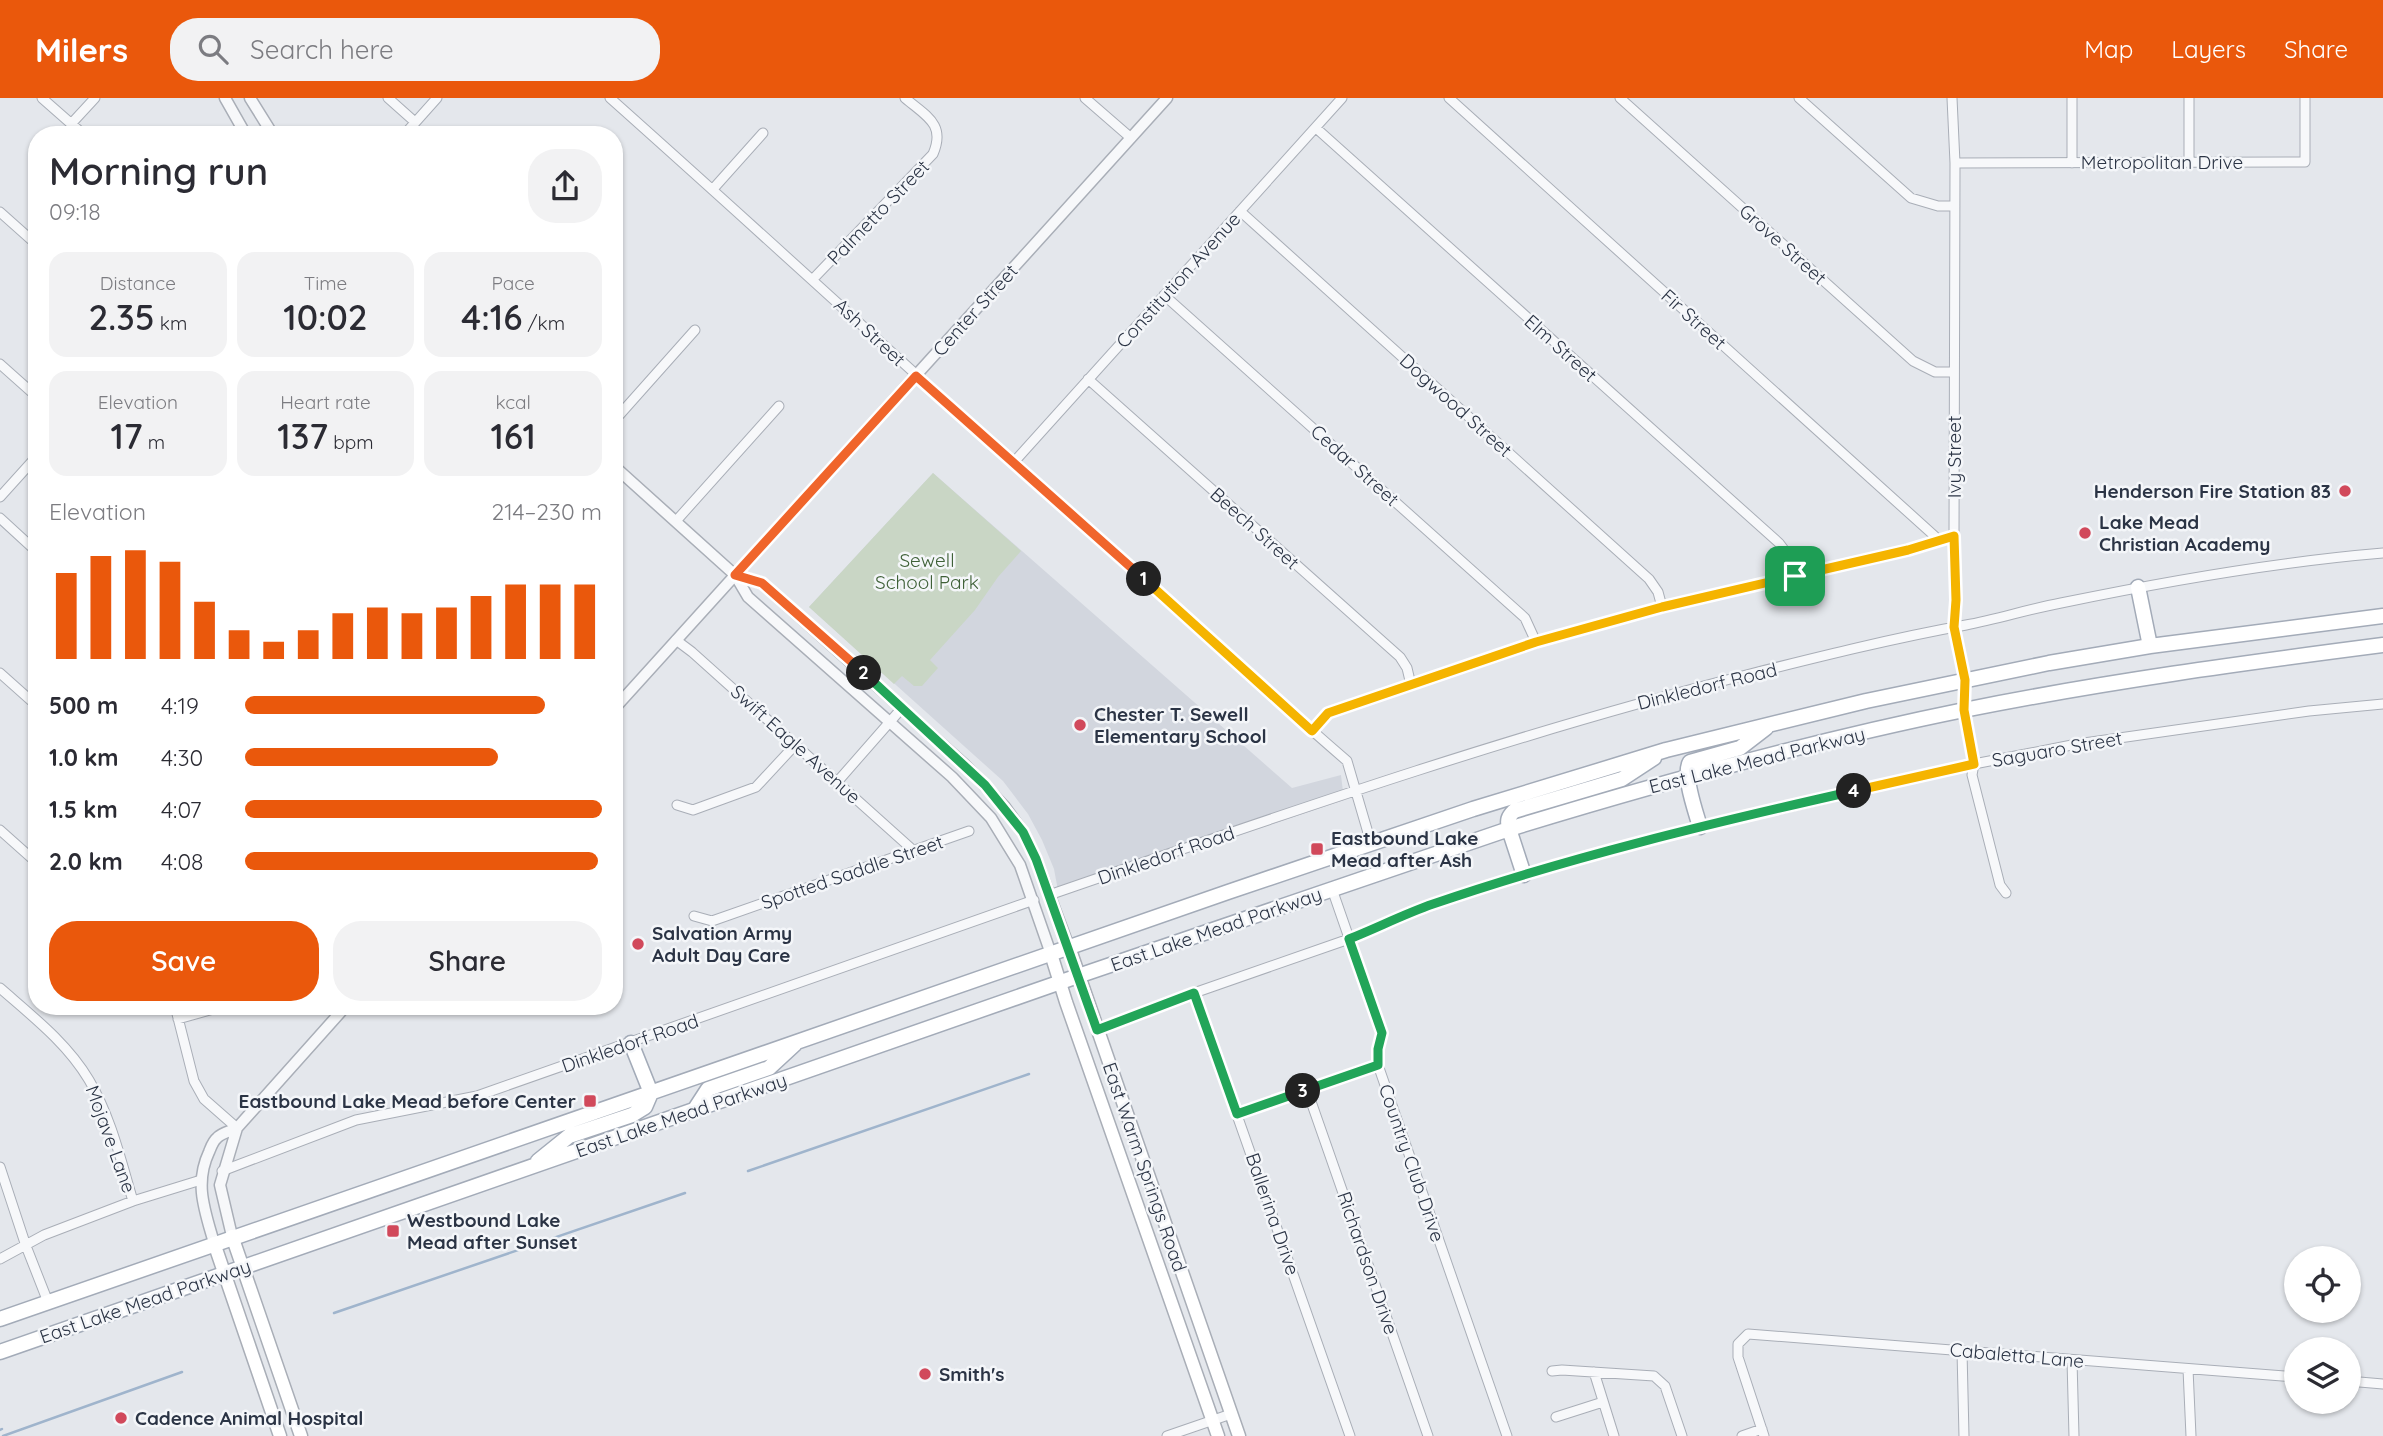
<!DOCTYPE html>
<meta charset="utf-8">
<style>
:root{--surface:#fff;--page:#f2f2f3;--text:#2b2b33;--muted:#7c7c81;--accent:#ea580c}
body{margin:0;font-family:Quicksand,sans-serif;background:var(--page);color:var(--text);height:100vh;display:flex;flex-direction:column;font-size:26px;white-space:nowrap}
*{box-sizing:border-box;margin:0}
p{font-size:23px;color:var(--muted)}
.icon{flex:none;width:38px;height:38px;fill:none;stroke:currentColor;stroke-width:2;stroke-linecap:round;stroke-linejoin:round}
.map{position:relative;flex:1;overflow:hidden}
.details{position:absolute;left:28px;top:28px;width:595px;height:889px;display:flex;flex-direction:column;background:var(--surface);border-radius:28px;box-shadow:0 2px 5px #0004}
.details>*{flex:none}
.tools{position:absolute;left:2284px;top:1148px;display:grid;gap:14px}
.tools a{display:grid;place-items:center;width:77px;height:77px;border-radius:50%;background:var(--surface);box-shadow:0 2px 5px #0004;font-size:35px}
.pin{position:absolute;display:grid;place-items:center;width:60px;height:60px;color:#fff;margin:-30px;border-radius:14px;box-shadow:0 4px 10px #0006}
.km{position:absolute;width:35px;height:35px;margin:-18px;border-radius:50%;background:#222;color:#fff;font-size:19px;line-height:35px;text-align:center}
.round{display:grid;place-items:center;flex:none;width:74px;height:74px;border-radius:28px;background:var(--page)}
.head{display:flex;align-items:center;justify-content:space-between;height:119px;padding:0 21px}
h1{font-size:38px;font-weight:600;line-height:52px}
.figures{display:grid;grid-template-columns:repeat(3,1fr);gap:10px;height:119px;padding:7px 21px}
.figures div{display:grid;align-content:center;border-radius:18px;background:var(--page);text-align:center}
.figures b{font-size:35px;font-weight:600}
.figures small{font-size:19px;font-weight:400}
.figures p{font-size:19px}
.chart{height:196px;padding:14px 21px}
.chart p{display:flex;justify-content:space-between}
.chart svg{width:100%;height:126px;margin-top:7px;stroke:var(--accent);stroke-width:6}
.button{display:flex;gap:14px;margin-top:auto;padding:14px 21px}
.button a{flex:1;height:80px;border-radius:28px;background:var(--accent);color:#fff;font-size:28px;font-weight:600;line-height:80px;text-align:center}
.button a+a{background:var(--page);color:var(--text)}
ul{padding:0 21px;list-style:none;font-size:23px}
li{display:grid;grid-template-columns:112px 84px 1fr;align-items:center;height:52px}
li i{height:18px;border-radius:9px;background:var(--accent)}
header{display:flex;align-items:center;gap:42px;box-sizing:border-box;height:98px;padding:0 35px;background:var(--accent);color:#fff}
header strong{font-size:33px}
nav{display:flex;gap:38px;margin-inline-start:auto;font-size:24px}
.search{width:490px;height:63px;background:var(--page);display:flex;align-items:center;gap:18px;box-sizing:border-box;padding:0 24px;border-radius:28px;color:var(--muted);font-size:26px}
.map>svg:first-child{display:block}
.built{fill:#d2d6de}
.green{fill:#c9d6c5}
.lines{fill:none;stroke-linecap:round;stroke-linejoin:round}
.stream{stroke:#9fb4cc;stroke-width:2.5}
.minor-casing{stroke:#a9aeb7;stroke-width:11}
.tertiary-casing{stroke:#a9aeb7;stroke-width:13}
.secondary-casing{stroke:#a9aeb7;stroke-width:15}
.primary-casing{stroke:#a3abb8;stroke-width:17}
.minor{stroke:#f7f8fa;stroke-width:9}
.tertiary{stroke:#f7f8fa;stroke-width:10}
.secondary{stroke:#fff;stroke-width:12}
.primary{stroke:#fff;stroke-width:14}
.split-1-casing{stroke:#fff;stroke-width:14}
.split-2-casing{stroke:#fff;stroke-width:14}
.split-3-casing{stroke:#fff;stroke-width:14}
.split-4-casing{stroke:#fff;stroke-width:14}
.split-5-casing{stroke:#fff;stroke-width:14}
.split-1{stroke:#f5b400;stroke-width:9}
.split-2{stroke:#f0652b;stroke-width:9}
.split-3{stroke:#22a559;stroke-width:9}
.split-4{stroke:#22a559;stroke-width:9}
.split-5{stroke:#f5b400;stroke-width:9}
.poi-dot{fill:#d1495b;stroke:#f4f6f9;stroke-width:2.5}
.labels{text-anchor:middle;stroke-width:5;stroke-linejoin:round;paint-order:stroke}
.street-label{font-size:19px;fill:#2b3445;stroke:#f4f6f9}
.poi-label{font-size:19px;font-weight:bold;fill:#2b3445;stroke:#f4f6f9;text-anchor:start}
.park-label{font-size:19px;fill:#3f6138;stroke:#f4f6f9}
</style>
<header>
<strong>Milers</strong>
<div class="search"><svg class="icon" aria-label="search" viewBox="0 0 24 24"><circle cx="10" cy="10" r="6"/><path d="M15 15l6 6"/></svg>Search here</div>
<nav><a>Map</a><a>Layers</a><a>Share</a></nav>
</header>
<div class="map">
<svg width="2383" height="1338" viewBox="0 0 2383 1338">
<rect width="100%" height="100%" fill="#e4e7ec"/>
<path class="built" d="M933 375 1292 690 1341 677 1344 702 1059 798 1054 771 1042 742 1028 716 1003 683 809 509Z"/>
<path class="green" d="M933 375 1021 453 998 479 975 512 930 562 938 570 922 588H914L902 578 894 586 809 509Z"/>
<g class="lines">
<path class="stream" d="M748 1073 1029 976
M334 1215 685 1095
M0 1332 2 1331
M3 1338 182 1274"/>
<defs>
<path id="minor" d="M42 0 84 37
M388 0 415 24
M610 0C857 220 1098 446 1347 663L1371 745
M1085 0 1131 40
M1449 0 1939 442
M1620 0 1913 263 1935 274H1954
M1799 0 1911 100 1938 108H1955
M1952 0 1955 65 1954 438 1956 502 1954 529 1965 582 1964 612 1974 666 1972 677 2000 787 2006 795
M2072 0V65
M71 26 95 0
M1316 30 1779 445 1791 461 1795 478
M404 37 437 0
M1955 65 2305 64V0
M2189 65V0
M713 91 763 35
M1240 113 1649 481 1658 494 1662 509
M0 114 37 147
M813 181 933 56C946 26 926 18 905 0
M1164 197 1525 520 1536 544
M0 266 37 299
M1088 281 1400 559 1407 570 1411 587
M614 323 695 232
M1014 364 1342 0
M0 399 37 358
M0 420 37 454
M676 423 779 308
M676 542 692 554 914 753
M0 575 37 608
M1312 633 1328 615C1439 577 1548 538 1661 509 1759 484 1858 468 1954 438
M838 683 902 610
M677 707 693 712 756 689 796 646
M0 732 37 765
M1332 791 1382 935 1378 951V967L1507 1338
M1049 797C1281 717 1512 636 1750 576 1822 558 1894 540 1966 527 1998 521 2029 511 2061 505 2167 483 2275 464 2383 455
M694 818 712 823 969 733
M0 890C32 918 67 945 89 982 111 1019 121 1063 133 1103
M1194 895 1350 1338
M175 908 194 983 204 1001 237 1030
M178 921 224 908
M1097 931 1194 895 1349 841 1430 807 1524 777 1675 735 1974 666 2077 646 2309 613 2383 606
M1307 992 1428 1338
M1237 1016 1378 967
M0 1069 26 1148 48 1204
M222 1073 356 1022 477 998 1034 802
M0 1161 44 1137 133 1103 201 1082
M1962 1253 1964 1338
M2072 1262 2074 1338
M2188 1271 2191 1338
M1552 1273 1562 1272 1654 1278 1665 1288 1682 1338
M1594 1274 1614 1338
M2348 1283 2383 1286
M1556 1319 1603 1304
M1167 1338 1231 1316
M1742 1338 1762 1331
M1764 1338 1738 1259V1246L1748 1236 2296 1279"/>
<path id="tertiary" d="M225 0 246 37
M250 0 273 37
M614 368 735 477 748 499 952 679 991 720 1020 767 1051 856
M735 477 762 485 964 666 1005 709 1023 734 1036 761 1069 849
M614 611 1167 0
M232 1138 220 1087 237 1030
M214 1145C205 1113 194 1086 209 1054 211 1049 213 1043 217 1040 221 1035 231 1033 237 1030L346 908"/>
<path id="secondary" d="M1069 849 1239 1338
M1051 856 1066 904 1218 1338
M232 1138 301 1338
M214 1145 280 1338"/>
<path id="primary" d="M2138 489 2150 548
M1700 729C1696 714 1682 677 1690 664L1740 650 1766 630
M1524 777 1509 731C1507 722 1508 719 1514 713L1622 681 1654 660
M695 1011 708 991 769 970 795 946
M538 1063 569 1038 632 1017 645 1009 651 995 631 945
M0 1221 1228 794 1473 711 1666 652 1866 603 2049 565 2150 548 2383 518
M0 1254 1078 878 1509 731C1659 685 1811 643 1964 612 2103 584 2243 565 2383 547"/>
</defs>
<use href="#minor" class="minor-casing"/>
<use href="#tertiary" class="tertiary-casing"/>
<use href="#secondary" class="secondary-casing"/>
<use href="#primary" class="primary-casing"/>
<use href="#minor" class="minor"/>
<use href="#tertiary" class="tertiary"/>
<use href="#secondary" class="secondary"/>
<use href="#primary" class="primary"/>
</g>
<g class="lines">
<defs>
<path id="split-1" d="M1144 481 1312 633 1328 615 1536 544 1662 509 1795 478"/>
<path id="split-2" d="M864 575 762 485 735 477 916 278 1144 481"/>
<path id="split-3" d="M864 575 985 687 1023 734 1036 761 1097 932 1194 895 1237 1016 1303 993"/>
<path id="split-4" d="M1303 993 1378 967V951L1382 935 1349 841C1377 830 1404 816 1433 806 1570 759 1712 725 1854 693"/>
<path id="split-5" d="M1795 478 1908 452 1954 438 1956 502 1954 529 1965 582 1964 612 1974 666 1854 693"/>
</defs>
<use href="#split-1" class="split-1-casing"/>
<use href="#split-2" class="split-2-casing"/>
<use href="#split-3" class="split-3-casing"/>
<use href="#split-4" class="split-4-casing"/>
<use href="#split-5" class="split-5-casing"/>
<use href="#split-1" class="split-1"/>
<use href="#split-2" class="split-2"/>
<use href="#split-3" class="split-3"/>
<use href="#split-4" class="split-4"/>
<use href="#split-5" class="split-5"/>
</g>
<g class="poi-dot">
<circle cx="2345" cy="393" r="7"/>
<circle cx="2085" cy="435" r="7"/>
<circle cx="1080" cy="627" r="7"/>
<rect x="1310" y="744" width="14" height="14" rx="3.5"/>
<circle cx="638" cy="846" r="7"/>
<rect x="583" y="996" width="14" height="14" rx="3.5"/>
<rect x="386" y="1126" width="14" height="14" rx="3.5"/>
<circle cx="925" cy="1276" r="7"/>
<circle cx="121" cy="1320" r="7"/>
</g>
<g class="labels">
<g class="street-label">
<text x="2162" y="71">Metropolitan Drive</text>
<text transform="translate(878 114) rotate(-46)" y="7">Palmetto Street</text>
<text transform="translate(1783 146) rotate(42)" y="7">Grove Street</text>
<text transform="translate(1178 182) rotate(-48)" y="7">Constitution Avenue</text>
<text transform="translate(975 212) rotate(-48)" y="7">Center Street</text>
<text transform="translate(1694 221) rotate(42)" y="7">Fir Street</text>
<text transform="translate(870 234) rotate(43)" y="7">Ash Street</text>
<text transform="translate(1561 250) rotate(42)" y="7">Elm Street</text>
<text transform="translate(1456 307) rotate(42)" y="7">Dogwood Street</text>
<text transform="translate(1954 359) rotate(-90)" y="7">Ivy Street</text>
<text transform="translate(1355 367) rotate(42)" y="7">Cedar Street</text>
<text transform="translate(1255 430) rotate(42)" y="7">Beech Street</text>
<text transform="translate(1707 588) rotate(-14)" y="7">Dinkledorf Road</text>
<text transform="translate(796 646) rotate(42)" y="7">Swift Eagle Avenue</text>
<text transform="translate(2057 651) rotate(-10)" y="7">Saguaro Street</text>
<text transform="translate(1757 662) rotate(-14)" y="7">East Lake Mead Parkway</text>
<text transform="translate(1166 757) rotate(-19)" y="7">Dinkledorf Road</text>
<text transform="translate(852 774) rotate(-19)" y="7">Spotted Saddle Street</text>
<text transform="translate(1216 831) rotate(-19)" y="7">East Lake Mead Parkway</text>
<text transform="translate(630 945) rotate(-19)" y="7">Dinkledorf Road</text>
<text transform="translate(681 1017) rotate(-19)" y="7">East Lake Mead Parkway</text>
<text transform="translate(111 1041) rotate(70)" y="7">Mojave Lane</text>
<text transform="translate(1412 1065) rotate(71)" y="7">Country Club Drive</text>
<text transform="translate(1145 1069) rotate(71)" y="7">East Warm Springs Road</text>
<text transform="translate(1273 1116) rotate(71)" y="7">Ballerina Drive</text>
<text transform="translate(1368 1165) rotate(71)" y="7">Richardson Drive</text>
<text transform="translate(145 1203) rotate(-19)" y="7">East Lake Mead Parkway</text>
<text transform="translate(2017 1257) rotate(5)" y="7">Cabaletta Lane</text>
</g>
<g class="poi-label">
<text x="2331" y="400" text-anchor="end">Henderson Fire Station 83</text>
<text x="2099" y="431">Lake Mead<tspan x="2099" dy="22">Christian Academy</tspan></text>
<text x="1094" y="623">Chester T. Sewell<tspan x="1094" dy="22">Elementary School</tspan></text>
<text x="1331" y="747">Eastbound Lake<tspan x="1331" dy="22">Mead after Ash</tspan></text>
<text x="652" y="842">Salvation Army<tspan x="652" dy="22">Adult Day Care</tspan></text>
<text x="576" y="1010" text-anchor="end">Eastbound Lake Mead before Center</text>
<text x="407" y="1129">Westbound Lake<tspan x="407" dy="22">Mead after Sunset</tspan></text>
<text x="939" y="1283">Smith's</text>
<text x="135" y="1327">Cadence Animal Hospital</text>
</g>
<g class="park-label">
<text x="927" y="469">Sewell<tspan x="927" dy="22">School Park</tspan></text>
</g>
</g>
</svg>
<div class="tools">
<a><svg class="icon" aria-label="locate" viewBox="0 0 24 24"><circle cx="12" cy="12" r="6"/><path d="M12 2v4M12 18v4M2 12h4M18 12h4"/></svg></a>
<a><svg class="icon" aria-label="layers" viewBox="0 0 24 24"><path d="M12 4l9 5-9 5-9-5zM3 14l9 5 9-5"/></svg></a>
</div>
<div class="pin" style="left:1795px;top:478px;background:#1e9e55"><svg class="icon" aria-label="arrive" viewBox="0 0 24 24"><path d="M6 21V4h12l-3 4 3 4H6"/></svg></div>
<b class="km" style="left:1144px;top:481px">1</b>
<b class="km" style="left:864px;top:575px">2</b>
<b class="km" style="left:1303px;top:993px">3</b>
<b class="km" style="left:1854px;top:693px">4</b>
<section class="details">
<div class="head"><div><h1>Morning run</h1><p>09:18</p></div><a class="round"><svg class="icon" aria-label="share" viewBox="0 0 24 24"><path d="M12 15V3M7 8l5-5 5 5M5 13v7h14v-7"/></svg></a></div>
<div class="figures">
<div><p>Distance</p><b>2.35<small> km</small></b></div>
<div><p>Time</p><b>10:02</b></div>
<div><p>Pace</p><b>4:16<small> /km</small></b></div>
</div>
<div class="figures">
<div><p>Elevation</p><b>17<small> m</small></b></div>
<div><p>Heart rate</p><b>137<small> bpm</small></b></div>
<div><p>kcal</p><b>161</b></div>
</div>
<div class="chart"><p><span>Elevation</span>214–230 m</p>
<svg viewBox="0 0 160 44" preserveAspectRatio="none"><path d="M5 44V14M15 44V8M25 44V6M35 44V10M45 44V24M55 44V34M65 44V38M75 44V34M85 44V28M95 44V26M105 44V28M115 44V26M125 44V22M135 44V18M145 44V18M155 44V18"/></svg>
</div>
<ul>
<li><b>500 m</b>4:19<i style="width:84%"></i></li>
<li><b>1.0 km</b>4:30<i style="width:71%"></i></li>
<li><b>1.5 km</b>4:07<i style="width:100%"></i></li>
<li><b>2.0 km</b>4:08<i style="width:99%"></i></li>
</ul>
<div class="button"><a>Save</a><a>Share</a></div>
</section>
</div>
